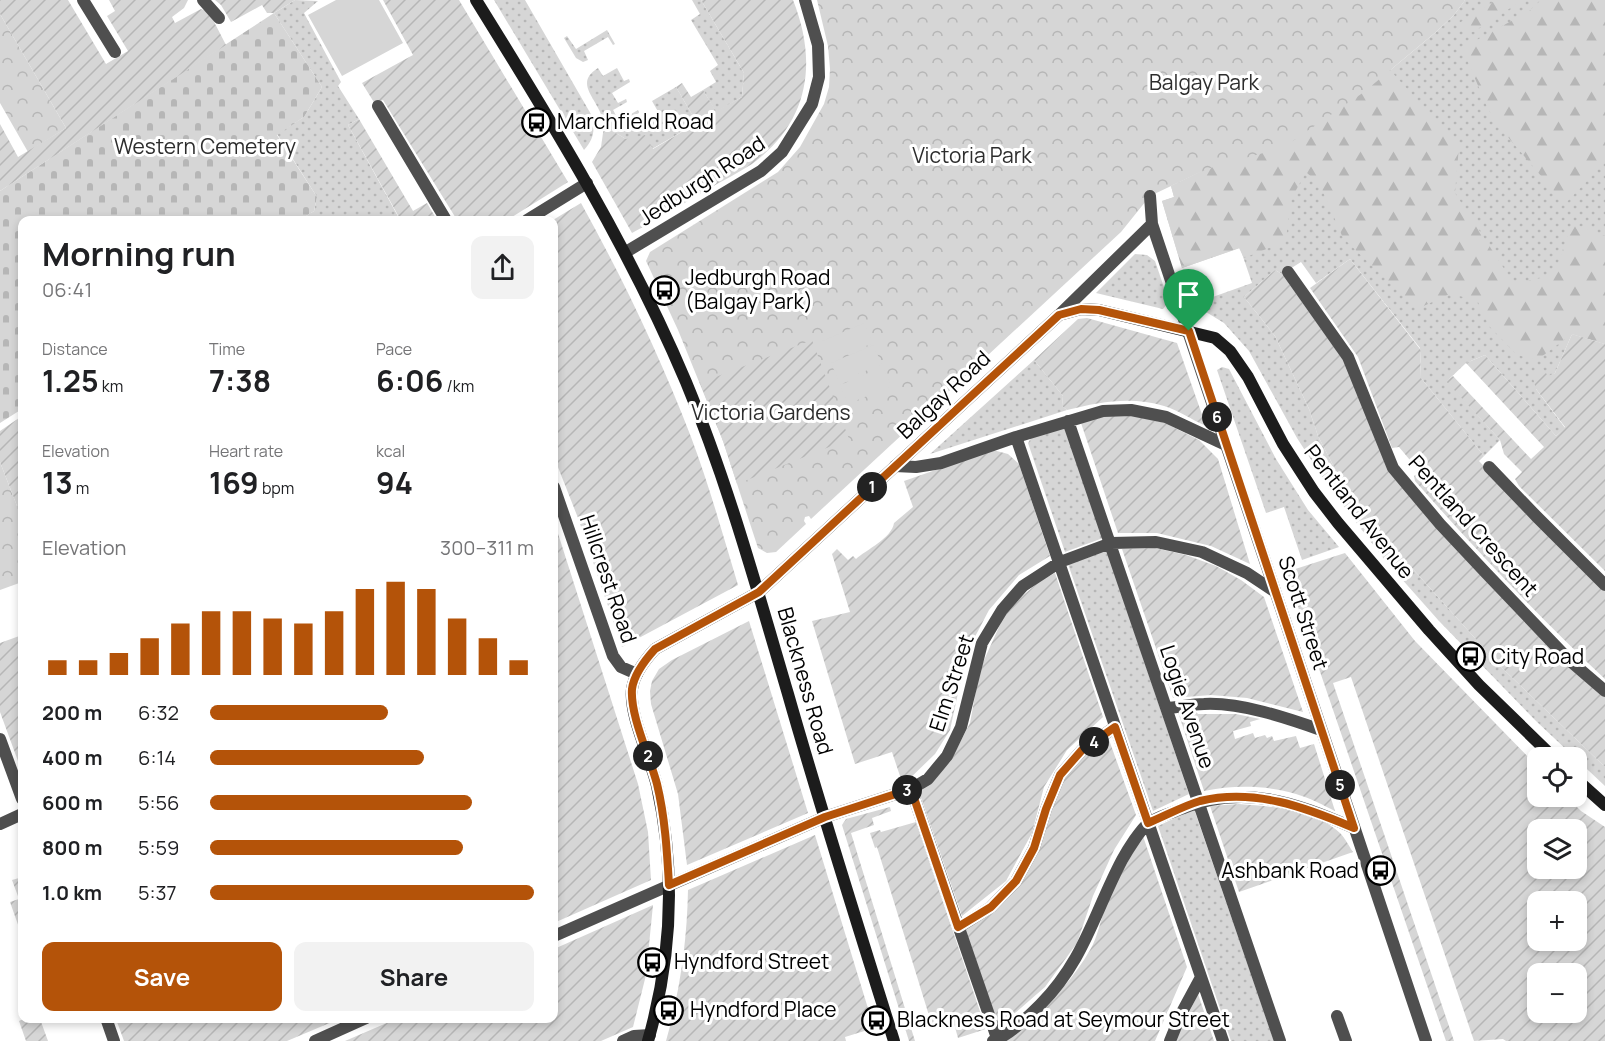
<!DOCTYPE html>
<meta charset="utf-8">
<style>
:root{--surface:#fff;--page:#f2f2f2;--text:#202124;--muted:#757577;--accent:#b45309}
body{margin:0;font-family:Manrope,sans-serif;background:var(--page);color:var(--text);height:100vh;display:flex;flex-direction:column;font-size:22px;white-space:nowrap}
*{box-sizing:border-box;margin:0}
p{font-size:20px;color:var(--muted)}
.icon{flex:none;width:33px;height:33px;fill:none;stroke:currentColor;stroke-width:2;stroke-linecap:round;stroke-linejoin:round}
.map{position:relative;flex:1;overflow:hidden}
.panel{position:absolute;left:18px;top:216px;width:540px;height:807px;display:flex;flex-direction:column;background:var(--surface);border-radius:12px;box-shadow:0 3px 9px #0003}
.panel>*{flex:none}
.fabs{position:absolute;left:1527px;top:747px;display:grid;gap:12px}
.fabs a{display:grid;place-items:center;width:60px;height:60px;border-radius:12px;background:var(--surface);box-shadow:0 3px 9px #0003;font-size:30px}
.pin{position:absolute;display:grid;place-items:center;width:51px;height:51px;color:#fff;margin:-62px -26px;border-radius:50% 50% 50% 0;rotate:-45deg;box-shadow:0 0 6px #0007}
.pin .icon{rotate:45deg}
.km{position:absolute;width:30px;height:30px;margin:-15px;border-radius:50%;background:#222;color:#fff;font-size:16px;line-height:30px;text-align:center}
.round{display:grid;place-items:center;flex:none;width:63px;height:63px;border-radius:12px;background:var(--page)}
.summary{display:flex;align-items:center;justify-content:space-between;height:102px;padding:0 24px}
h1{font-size:33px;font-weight:700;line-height:45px}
.metrics{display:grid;grid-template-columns:repeat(3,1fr);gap:9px;height:102px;padding:6px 24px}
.metrics div{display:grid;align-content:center}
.metrics b{font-size:30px;font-weight:700}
.metrics small{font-size:16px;font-weight:400}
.metrics p{font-size:16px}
.chart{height:168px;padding:12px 24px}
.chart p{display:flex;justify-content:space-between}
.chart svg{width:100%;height:108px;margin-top:6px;stroke:var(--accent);stroke-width:6}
.primary-button{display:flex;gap:12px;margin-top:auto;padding:12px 24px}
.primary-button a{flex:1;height:69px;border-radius:12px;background:var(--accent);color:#fff;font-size:24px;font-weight:700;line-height:69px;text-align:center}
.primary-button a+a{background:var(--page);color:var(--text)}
ul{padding:0 24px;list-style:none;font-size:20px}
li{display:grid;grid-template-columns:96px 72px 1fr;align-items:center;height:45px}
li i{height:15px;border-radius:8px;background:var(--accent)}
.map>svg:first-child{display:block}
.grass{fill:url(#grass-dots)}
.forest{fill:url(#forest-firs)}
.cemetery{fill:url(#cemetery-stones)}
.park{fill:url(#park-crowns)}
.garden{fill:url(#garden-furrows);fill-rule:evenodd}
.pitch{fill:#d6d6d6}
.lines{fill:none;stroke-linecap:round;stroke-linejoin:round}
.street{stroke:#4f4f4f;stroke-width:12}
.secondary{stroke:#1c1c1c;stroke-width:12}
.route-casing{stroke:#fff;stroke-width:12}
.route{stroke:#b45309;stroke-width:8}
.labels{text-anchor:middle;stroke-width:6;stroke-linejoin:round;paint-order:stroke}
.park-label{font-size:21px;fill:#2d2d2d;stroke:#fff}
.poi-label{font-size:21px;fill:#000;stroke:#fff;text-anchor:start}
.street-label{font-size:21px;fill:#000;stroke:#fff}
</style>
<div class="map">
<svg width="1605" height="1041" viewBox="0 0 1605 1041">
<defs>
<pattern id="grass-dots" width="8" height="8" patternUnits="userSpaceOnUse" patternTransform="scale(1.5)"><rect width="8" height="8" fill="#d6d6d6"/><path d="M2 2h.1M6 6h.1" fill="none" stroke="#b6b6b6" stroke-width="1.8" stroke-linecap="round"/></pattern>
<pattern id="forest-firs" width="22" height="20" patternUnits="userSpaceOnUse" patternTransform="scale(1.5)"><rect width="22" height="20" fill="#d6d6d6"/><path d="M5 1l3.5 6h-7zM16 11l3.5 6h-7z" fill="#b6b6b6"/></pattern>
<pattern id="cemetery-stones" width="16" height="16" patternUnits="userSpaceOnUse" patternTransform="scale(1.5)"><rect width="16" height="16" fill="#d6d6d6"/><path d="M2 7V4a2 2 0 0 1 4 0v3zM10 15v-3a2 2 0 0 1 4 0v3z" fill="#b6b6b6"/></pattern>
<pattern id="park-crowns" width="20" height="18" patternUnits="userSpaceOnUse" patternTransform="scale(1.5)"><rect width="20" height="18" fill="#d6d6d6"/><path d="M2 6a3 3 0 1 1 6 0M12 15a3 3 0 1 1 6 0" fill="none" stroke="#b6b6b6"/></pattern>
<pattern id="garden-furrows" width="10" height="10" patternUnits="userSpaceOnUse" patternTransform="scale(1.5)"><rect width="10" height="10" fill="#d6d6d6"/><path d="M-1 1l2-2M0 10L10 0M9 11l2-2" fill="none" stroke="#b6b6b6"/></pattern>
</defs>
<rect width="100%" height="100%" fill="#fff"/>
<path class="grass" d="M295 0 318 1 304 13 341 82 338 86 359 119 348 125 400 220H300L314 211 317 197 277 134 304 117 322 87 274 13Z
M494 0H525L592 116C595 130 594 139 584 150Z
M692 0H701L744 73 742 97 716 112 703 90 716 82 710 71 718 65 691 20 700 14Z
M1465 0H1605V344L1572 334 1555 373 1549 377 1536 389 1565 428 1556 436 1485 355 1466 363 1447 381 1500 440 1484 456 1421 378 1420 348 1350 259 1316 283 1301 262 1282 274 1275 270 1244 297 1275 336 1309 409 1318 436 1351 500 1499 665 1605 767V786L1536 721 1439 621 1384 559 1326 483 1297 438 1249 351 1224 323 1193 304 1252 283 1240 248 1182 268 1162 201 1174 197 1171 186 1364 92 1436 32 1454 15Z
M607 30 615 44 613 45 608 37 584 51 588 60 583 62 576 58 564 38 567 36 576 49Z
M598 68 603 76 617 68 624 81 629 79 630 82 612 93 618 103 626 99 627 102 613 110 619 121 638 110 639 113 635 115 642 126 660 115 652 101 676 87 697 123 652 149 626 139 604 126C602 100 571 85 598 68Z
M1135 254 1147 255 1155 261 1169 302 1163 309 1096 293Z
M1034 360 1063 396 1062 406 1067 410 930 454Z
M1222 367 1229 369 1276 459 1308 510 1339 547 1302 560 1284 507 1266 513 1217 370Z
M1062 428 1066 430 1103 538 1065 552 1028 443 1031 438Z
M1107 551 1189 794 1153 811 1068 564Z
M1194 809 1274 1041H1231L1158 826Z"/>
<path class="forest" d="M1465 0C1444 28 1415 46 1390 70L1459 146 1455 193 1514 284 1554 275 1572 223 1605 236V344L1572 334 1537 360 1517 355 1489 326 1477 300 1450 294 1417 309 1343 238 1320 185 1306 172 1290 201 1286 241 1244 258 1239 248 1182 268 1162 201 1174 197 1171 186 1205 170Z
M1496 0H1523L1473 32 1456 25Z
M1541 0H1605V162L1565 204 1507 136 1488 109 1462 48 1528 12Z"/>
<path class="cemetery" d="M274 13 322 87 304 117 277 135 317 197 314 211 300 220H22V409L0 423V191Z"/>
<path class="park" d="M817 0H1465L1454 15 1436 32 1364 92 1284 147 1207 169 1150 196 1121 232 811 519 809 516 805 517 804 521 806 524 776 552 767 553 758 548 723 441 678 330 646 261 650 252 778 172 800 147 824 104 829 87 830 69 828 46Z
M0 14 66 128 28 152 0 103Z
M0 462 22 519V582L0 590Z"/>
<path class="garden" d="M0 0H68L106 64 128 51 107 16 115 11 109 0H188L184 8 172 17 175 23 201 9 209 12 226 45 0 191V124L18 157 66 128 0 14Z
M215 0H295L274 13H267L262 5 231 22 221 5Z
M383 0H459L568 182 507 220H457L383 100 375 104 362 83 413 55Z
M701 0H793C818 63 809 122 752 164 738 173 722 181 708 189 683 204 658 219 632 233L592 162 601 147 604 126 626 139 645 135 653 149 697 123 676 87 682 83 691 97 703 90 716 111 742 97 744 73Z
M359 119 413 211 427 203 437 220H399L400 219 348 125Z
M581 203C623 279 660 356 691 437 709 485 723 535 738 585L622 647 578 518 554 457 553 220Z
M1350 259 1420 349 1421 378 1484 456 1479 461 1534 520 1605 591V679C1538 616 1476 550 1415 481L1414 476 1420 472 1399 447 1392 448 1358 357 1310 288Z
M1275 270 1282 274 1344 361 1381 453 1558 655 1605 697V767L1499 665 1351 500 1318 436 1309 409 1275 336 1244 297Z
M1087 318 1177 343 1206 426C1192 420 1178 410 1164 406 1131 396 1100 402 1067 410L1062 406 1063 396 1034 360 1078 319Z
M1572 334 1605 344V571L1519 486 1515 479 1522 472 1504 454 1500 440 1446 381 1453 376 1531 459 1544 447 1466 363 1485 355 1556 436 1565 427 1536 389 1533 378 1541 366 1548 376 1555 373Z
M812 340 849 439 737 484 723 441 700 383Z
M1107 415H1131L1165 423 1199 440 1218 459 1250 564 1211 546 1157 533H1118L1081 423Z
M22 416V519L0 462V431Z
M993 450 1008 454 1019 464 1050 556 1019 575 989 610 967 652 950 730 935 754 903 785 892 752 855 764 812 621 850 612 832 554 837 549 848 560 853 556 856 559C866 550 892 538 894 523L913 507 904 481Z
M554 521 638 784 648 832 651 880 556 922 554 909Z
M1155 548 1186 555 1216 566 1241 580 1264 597 1303 712 1247 698 1211 695 1173 698 1122 549Z
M1345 553 1415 641 1537 766 1538 796 1567 797 1581 811 1605 827V1041H1506L1503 1039 1474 1041 1351 677 1333 683 1454 1041H1446L1286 572ZM1538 830H1576V868H1538ZM1538 902H1576V940H1538ZM1538 974H1576V1012H1538Z
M1055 573 1103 717 1067 750 1044 787 1032 833 1006 881 962 916 919 792 950 762 970 723 980 669 1003 618 1020 598 1040 581Z
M749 621 808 813 687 865 678 794 651 704 650 691 652 681 659 669 672 660Z
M22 635V772L0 712V643Z
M1194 710 1198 714H1236L1260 719 1250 722 1251 726 1233 731 1235 739 1253 733 1255 738 1265 735 1267 738 1272 736 1274 741 1296 736 1300 748 1314 744 1335 811C1323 805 1310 798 1296 794 1267 785 1233 785 1204 791L1178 712Z
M1108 737 1136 815 1114 850 1093 896 1077 943 1045 987 999 1027 965 929 1020 885 1062 780 1084 753Z
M1239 804C1274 807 1313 808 1340 833 1345 838 1349 846 1353 852L1239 892 1210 806Z
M890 807 891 811 872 818 874 825 851 833 915 1041H909L842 825 846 819Z
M916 822 986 1029 958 1038 953 1020 930 1027 929 1023 931 1022 877 847 875 848 870 833 880 830 881 832Z
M815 835 874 1028 845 1037 846 1041H666C680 991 687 942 688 890Z
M1143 836 1187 967 1155 1041H1005C1038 1014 1069 987 1090 950 1098 937 1100 920 1106 906 1116 881 1129 859 1143 836Z
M19 878 22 887V936L10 902 19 899 12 880Z
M653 905 646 975 633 1027 601 1041H345L396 1019 554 1018V949Z
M1198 994 1214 1041H1175Z
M25 1018 40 1019 48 1041H26L19 1021Z
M116 1019V1018L339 1019 287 1041H124Z"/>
<path class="pitch" d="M336 0H379L403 43 342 76 308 15Z
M864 323 873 343 830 361 822 341Z
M873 345 882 364 839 382 831 363Z
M883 367 891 386 848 404 840 385Z"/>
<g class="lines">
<path class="street" d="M83 0 115 52
M203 0 219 18
M378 106 446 220
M1150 196 1152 224 1426 1041
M527 220 587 183
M626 252 761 171 782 152 812 104 819 77 818 45 805 0
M1288 272 1348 357 1393 468 1440 524 1486 573 1569 660 1605 691
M1059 315 1152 224
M1068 421 1280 1041
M1016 437 1223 1041
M895 466 916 467 941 463 1016 437 1103 411 1131 410 1166 417 1226 445
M1489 467 1537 517 1605 585
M554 487 613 656 621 667 637 674
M1167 708C1179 707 1192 704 1204 704 1240 702 1287 718 1321 730
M0 739 22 799
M911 789 998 1041
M0 824 22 814
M959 927 991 907 1016 881 1034 848 1046 809 1060 775 1082 750 1115 727
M554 936 825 817 911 789 928 779 947 756 961 727 982 643 1002 610 1023 586 1060 562 1111 543 1156 542 1202 552 1247 573 1274 591
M1337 1016 1346 1041
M106 1018 114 1041
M315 1041 366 1018
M623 1041 634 1036 650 1035
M993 1041C1008 1036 1028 1017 1040 1005 1084 961 1094 913 1122 860 1127 851 1141 828 1149 823 1157 817 1169 814 1178 810 1242 783 1294 802 1354 828
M1170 1041 1181 1014 1201 977"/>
<path class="secondary" d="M476 0C553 124 629 247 686 382 728 483 757 589 788 694 821 810 858 926 894 1041
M1576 779 1605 805
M648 1041C672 957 676 872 657 786 651 759 629 716 632 689 634 674 645 660 655 649L759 592 1059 315 1081 309 1099 310 1215 338 1230 351 1248 377 1283 444 1314 492 1338 523 1429 630 1479 685 1554 758"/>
</g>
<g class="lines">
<defs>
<path id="route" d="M1081 309 1099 310 1189 331 1354 828C1305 807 1254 788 1200 801 1183 806 1165 816 1148 823L1115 727 1082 750 1060 775 1046 809 1034 848 1016 881 991 907 958 927 911 789 825 817 669 885C667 851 665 817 657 784 650 757 630 716 632 689 634 674 645 660 655 649L759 592 1059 315Z"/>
</defs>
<use href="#route" class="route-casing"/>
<use href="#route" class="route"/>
</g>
<defs>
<symbol id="bus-ring" viewBox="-11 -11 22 22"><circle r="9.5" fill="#fff" stroke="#000" stroke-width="1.5"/><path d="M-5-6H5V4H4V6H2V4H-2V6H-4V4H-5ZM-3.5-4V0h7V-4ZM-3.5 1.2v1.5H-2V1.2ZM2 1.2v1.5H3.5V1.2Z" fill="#000"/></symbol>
</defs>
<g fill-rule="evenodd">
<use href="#bus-ring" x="520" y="106" width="33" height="33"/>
<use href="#bus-ring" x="648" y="274" width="33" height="33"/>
<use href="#bus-ring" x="1454" y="640" width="33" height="33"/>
<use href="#bus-ring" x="1364" y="854" width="33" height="33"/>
<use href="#bus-ring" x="636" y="946" width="33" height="33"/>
<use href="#bus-ring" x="652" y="994" width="33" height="33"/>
<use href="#bus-ring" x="860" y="1004" width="33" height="33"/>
</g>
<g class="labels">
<g class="park-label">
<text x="1204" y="90">Balgay Park</text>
<text x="205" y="154">Western Cemetery</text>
<text x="972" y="163">Victoria Park</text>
<text x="771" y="420">Victoria Gardens</text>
</g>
<g class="poi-label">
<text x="557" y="129">Marchfield Road</text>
<text x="685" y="285">Jedburgh Road<tspan x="685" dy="24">(Balgay Park)</tspan></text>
<text x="1491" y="664">City Road</text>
<text x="1359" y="878" text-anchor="end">Ashbank Road</text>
<text x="674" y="969">Hyndford Street</text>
<text x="690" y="1017">Hyndford Place</text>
<text x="897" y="1027">Blackness Road at Seymour Street</text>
</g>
<g class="street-label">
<text transform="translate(702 181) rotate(-33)" y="7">Jedburgh Road</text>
<text transform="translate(944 395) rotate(-43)" y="7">Balgay Road</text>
<text transform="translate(1359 512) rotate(52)" y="7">Pentland Avenue</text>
<text transform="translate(1473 526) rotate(48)" y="7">Pentland Crescent</text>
<text transform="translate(608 579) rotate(71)" y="7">Hillcrest Road</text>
<text transform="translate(1303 613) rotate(72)" y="7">Scott Street</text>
<text transform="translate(805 681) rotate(74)" y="7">Blackness Road</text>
<text transform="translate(952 683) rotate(-72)" y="7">Elm Street</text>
<text transform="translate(1187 707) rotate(71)" y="7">Logie Avenue</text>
</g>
</g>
</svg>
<div class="fabs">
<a><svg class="icon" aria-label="locate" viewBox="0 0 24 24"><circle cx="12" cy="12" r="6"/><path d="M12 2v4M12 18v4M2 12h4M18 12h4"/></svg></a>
<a><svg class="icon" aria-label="layers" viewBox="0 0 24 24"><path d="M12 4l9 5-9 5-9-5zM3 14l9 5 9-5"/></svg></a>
<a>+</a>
<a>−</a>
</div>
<div class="pin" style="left:1189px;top:331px;background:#1e9e55"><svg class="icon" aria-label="arrive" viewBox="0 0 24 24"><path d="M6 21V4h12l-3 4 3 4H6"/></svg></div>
<b class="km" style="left:872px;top:487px">1</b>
<b class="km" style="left:648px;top:756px">2</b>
<b class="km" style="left:907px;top:790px">3</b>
<b class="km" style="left:1094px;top:742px">4</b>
<b class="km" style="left:1340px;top:785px">5</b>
<b class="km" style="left:1217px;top:417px">6</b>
<section class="panel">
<div class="summary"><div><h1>Morning run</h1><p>06:41</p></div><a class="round"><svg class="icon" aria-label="share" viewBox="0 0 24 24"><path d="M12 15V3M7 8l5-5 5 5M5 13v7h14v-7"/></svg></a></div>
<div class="metrics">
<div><p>Distance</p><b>1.25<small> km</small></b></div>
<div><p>Time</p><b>7:38</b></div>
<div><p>Pace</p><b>6:06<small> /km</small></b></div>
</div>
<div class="metrics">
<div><p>Elevation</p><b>13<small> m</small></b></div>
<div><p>Heart rate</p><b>169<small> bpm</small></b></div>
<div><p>kcal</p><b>94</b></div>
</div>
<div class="chart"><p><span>Elevation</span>300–311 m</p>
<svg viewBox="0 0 160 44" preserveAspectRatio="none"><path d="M5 44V38M15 44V38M25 44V35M35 44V29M45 44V23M55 44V18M65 44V18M75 44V21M85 44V23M95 44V18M105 44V9M115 44V6M125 44V9M135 44V21M145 44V29M155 44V38"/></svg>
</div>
<ul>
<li><b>200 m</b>6:32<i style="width:55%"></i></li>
<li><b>400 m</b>6:14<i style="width:66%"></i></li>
<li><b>600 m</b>5:56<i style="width:81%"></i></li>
<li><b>800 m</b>5:59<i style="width:78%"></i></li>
<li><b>1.0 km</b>5:37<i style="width:100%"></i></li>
</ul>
<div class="primary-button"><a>Save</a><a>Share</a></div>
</section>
</div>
